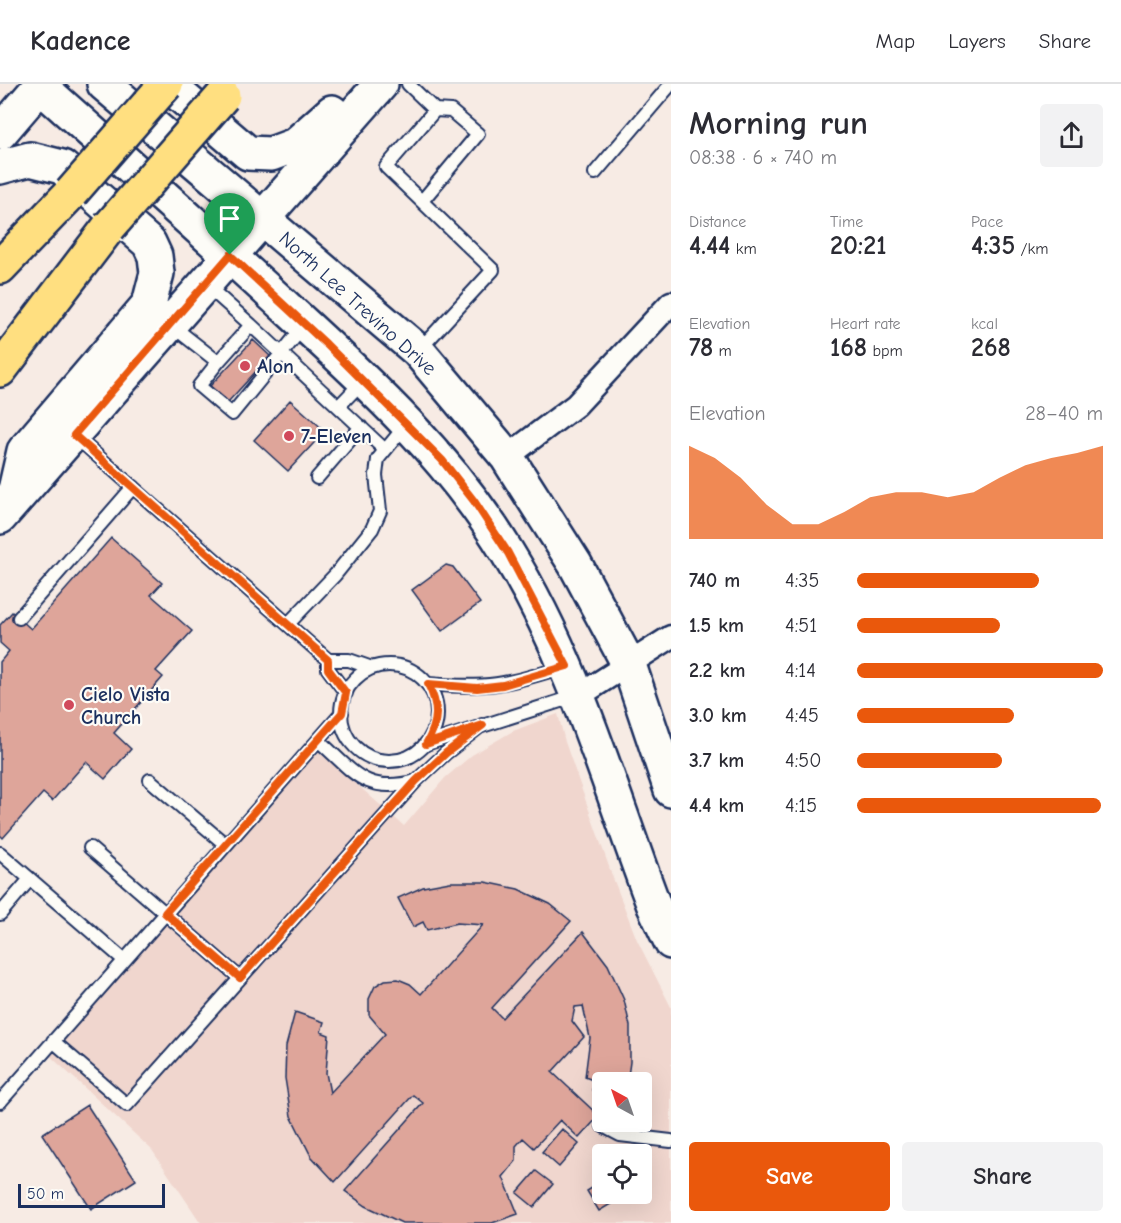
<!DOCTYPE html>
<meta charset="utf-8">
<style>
:root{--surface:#fff;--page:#f2f2f3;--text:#2b2b33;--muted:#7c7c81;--line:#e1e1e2;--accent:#ea580c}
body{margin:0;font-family:"Comic Neue",sans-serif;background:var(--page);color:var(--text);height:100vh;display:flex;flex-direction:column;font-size:22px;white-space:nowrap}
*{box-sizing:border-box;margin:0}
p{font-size:20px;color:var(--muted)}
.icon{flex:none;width:33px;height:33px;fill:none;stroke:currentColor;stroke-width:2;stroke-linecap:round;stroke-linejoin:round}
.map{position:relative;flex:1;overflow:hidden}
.side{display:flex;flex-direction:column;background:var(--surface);width:450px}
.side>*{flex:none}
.needle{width:39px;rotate:320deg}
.buttons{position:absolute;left:592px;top:988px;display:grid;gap:12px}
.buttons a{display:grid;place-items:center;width:60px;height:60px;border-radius:6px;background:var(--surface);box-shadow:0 6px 24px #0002;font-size:30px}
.scale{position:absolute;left:18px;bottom:15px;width:147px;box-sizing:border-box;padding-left:6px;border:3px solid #1b2f5e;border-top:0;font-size:16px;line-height:21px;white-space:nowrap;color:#1b2f5e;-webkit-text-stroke:4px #fdfcf7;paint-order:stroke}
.pin{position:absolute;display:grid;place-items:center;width:51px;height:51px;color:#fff;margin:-62px -26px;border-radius:50% 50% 50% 0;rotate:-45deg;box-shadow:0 0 6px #0007}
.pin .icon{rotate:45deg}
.round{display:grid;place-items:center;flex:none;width:63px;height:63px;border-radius:6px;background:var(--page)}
.summary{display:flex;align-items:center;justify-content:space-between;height:102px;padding:0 18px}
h1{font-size:33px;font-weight:600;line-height:45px}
.figures{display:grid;grid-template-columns:repeat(3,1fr);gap:9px;height:102px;padding:6px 18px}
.figures div{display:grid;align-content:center}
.figures b{font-size:26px;font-weight:600}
.figures small{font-size:16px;font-weight:400}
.figures p{font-size:16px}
.chart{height:168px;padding:12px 18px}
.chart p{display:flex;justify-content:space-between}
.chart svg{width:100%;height:108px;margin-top:6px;fill:var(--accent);opacity:.7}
.cta{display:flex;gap:12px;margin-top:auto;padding:12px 18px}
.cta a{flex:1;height:69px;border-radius:6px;background:var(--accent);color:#fff;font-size:24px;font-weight:600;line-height:69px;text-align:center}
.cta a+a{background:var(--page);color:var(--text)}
ul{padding:0 18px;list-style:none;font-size:20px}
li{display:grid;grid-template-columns:96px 72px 1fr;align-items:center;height:45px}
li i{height:15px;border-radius:8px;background:var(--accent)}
header{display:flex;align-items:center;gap:36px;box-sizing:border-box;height:84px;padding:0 30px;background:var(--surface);border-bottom:2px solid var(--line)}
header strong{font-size:28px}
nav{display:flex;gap:33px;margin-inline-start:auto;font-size:21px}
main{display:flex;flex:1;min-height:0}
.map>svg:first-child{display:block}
.built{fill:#f0d6ce;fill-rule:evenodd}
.building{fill:#dea59a;stroke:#1b2f5e;stroke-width:1.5}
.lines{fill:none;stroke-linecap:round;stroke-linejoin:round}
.service-casing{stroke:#1b2f5e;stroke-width:16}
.minor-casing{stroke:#1b2f5e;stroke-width:27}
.secondary-casing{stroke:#1b2f5e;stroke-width:38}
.motorway-casing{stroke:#1b2f5e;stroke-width:38}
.service{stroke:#fdfcf7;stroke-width:12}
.minor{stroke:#fdfcf7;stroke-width:22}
.secondary{stroke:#fdfcf7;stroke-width:33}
.motorway{stroke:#ffdf80;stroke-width:33}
.motorway-bridge-casing{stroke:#1b2f5e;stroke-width:38;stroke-linecap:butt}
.motorway-bridge{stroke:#ffdf80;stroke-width:33}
.route-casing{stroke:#fff;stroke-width:12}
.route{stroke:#ea580c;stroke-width:8}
.poi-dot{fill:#d1495b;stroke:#fdfcf7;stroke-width:2}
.labels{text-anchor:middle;stroke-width:4.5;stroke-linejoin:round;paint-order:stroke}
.street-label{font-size:20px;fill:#1b2f5e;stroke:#fdfcf7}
.poi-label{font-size:20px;font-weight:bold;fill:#1b2f5e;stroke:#fdfcf7;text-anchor:start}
</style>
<header>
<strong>Kadence</strong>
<nav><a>Map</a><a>Layers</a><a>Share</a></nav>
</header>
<main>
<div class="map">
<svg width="671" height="1139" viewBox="0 0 671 1139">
<rect width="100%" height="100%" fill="#f7ebe4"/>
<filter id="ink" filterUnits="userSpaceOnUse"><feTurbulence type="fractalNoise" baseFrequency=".0167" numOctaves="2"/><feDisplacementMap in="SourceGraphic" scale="12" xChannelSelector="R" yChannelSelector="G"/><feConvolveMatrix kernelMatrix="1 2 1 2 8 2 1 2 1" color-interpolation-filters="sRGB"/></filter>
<g filter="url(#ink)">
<path class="built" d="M558 630 565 658 613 794 637 856 671 923V1139H201L152 1066 48 970 318 666 404 742 445 694 472 671 513 647ZM603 999H642V1038H603ZM603 1071H642V1110H603Z"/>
<path class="building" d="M253 256 270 272 228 318 210 302Z
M290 316 325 347 288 387 254 356Z
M111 454 162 499 151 511 192 547 156 587 163 593 114 649 131 665 105 695 86 678 52 717 43 709 3 754 0 751V578L9 567 0 559V541L12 528 31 545Z
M446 481 453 483 480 519 442 547 412 506Z
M450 798H485L518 805 550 820 571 837 492 924 502 934 583 848 608 881 624 916 630 942V978L627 999H603V1010L592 1006 595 997 585 993 590 954 583 922 575 923 572 937 584 953 552 988 599 1032 579 1054 560 1036 534 1064 523 1054 516 1062V1077L503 1093 518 1130 492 1139H402L366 1122 345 1107 423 1019 413 1011 335 1098 311 1072 291 1032 285 994 286 962 295 928 324 938 321 948 329 951 326 989 330 1009 385 950 369 931V915L375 902 385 896 398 895 410 900 421 910 483 841 457 839 427 846 423 838 413 843 398 814 423 803Z
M87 1021 136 1096 91 1125 42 1050Z
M562 1045 579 1060 559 1083 542 1068Z
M536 1087 553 1100 534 1123 517 1109Z
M603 1097V1110L626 1111 599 1127 587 1107Z"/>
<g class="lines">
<defs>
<path id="service" d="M408 0 435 26 386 83 493 186 419 266
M595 89 671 0
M422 117 478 50 451 27 435 26
M205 200 251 241
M171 241 218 278 199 302 232 330 304 242
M218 278 251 241 385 366
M339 322 363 297
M75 352 328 576
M317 394 361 343
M19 534 133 403
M288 540 335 491 372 445 380 427 376 391 378 375 406 341
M341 629a48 48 0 1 1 96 0a48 48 0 1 1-96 0Z
M428 600C486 605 507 601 563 583
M346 609 328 585V576H349L372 584
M318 656C354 688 365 711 416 697
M426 660 576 612
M150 696 226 761
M90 764 240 894
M0 769 124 876
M0 830 30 795
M53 957 127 1021 416 697 446 669 482 641
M0 1018 342 629
M603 1042 620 1051 671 1057"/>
<path id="minor" d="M507 373 576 321 671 219
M580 611 671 553"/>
<path id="secondary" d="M104 0 418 267 507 373 575 480 629 581 671 706
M167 0 248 69 271 70 295 61 332 28
M40 2C124 77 208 151 290 227 371 301 450 374 507 468 576 580 608 701 654 822L671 858
M0 49 42 0
M0 83 30 75 62 83 149 159 155 172 157 189 149 220 24 367 13 415
M0 433 381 0"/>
<path id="motorway" d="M0 183 71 109
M0 286 109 143"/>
</defs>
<use href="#service" class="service-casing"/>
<use href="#minor" class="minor-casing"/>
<use href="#secondary" class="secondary-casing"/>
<use href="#motorway" class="motorway-casing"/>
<use href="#service" class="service"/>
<use href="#minor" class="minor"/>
<use href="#secondary" class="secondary"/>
<use href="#motorway" class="motorway"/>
<defs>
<path id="motorway-bridge" d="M71 109 166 0
M109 143 223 12"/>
</defs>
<use href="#motorway-bridge" class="motorway-bridge-casing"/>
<use href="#motorway-bridge" class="motorway-bridge"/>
</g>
</g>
<g class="lines" filter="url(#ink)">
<defs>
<path id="route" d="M230 171 326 260 442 376 474 417 508 469 567 582 503 601 477 604 428 600C439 622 439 638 426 660L483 641 446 669 416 697 240 894 165 829 342 629 346 609 328 585V576L74 351Z"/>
</defs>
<use href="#route" class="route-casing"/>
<use href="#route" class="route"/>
</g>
<g class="poi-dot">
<circle cx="245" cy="282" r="6"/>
<circle cx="289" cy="352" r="6"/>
<circle cx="69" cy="621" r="6"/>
</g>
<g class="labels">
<g class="street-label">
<text transform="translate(358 219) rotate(42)" y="7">North Lee Trevino Drive</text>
</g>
<g class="poi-label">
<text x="257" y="289">Alon</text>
<text x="301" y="359">7-Eleven</text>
<text x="81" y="617">Cielo Vista<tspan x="81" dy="23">Church</tspan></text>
</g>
</g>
</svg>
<div class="buttons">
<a><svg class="needle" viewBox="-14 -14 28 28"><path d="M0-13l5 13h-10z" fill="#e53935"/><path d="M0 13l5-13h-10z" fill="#7c7c81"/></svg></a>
<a><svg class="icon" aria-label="locate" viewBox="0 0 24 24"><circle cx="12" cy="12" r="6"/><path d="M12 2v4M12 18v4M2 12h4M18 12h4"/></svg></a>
</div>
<div class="scale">50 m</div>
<div class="pin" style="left:230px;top:171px;background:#1e9e55"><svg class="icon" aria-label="arrive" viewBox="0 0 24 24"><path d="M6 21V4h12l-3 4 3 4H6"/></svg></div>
</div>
<section class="side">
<div class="summary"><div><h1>Morning run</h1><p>08:38 · 6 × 740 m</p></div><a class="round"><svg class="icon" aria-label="share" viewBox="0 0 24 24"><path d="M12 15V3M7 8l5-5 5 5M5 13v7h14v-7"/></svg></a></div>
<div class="figures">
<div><p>Distance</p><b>4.44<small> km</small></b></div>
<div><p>Time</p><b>20:21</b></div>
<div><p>Pace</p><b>4:35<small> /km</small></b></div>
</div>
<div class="figures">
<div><p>Elevation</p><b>78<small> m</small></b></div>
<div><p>Heart rate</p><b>168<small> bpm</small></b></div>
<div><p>kcal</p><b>268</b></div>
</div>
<div class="chart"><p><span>Elevation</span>28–40 m</p>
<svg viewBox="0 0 160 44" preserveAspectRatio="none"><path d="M0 44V6L10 11L20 19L30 30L40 38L50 38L60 33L70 27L80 25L90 25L100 27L110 25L120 19L130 14L140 11L150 9L160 6V44z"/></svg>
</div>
<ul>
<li><b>740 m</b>4:35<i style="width:74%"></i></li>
<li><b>1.5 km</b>4:51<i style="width:58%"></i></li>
<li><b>2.2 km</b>4:14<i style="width:100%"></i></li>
<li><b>3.0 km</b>4:45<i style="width:64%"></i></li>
<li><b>3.7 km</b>4:50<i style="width:59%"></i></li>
<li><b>4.4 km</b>4:15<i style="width:99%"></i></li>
</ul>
<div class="cta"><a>Save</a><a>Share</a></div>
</section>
</main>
